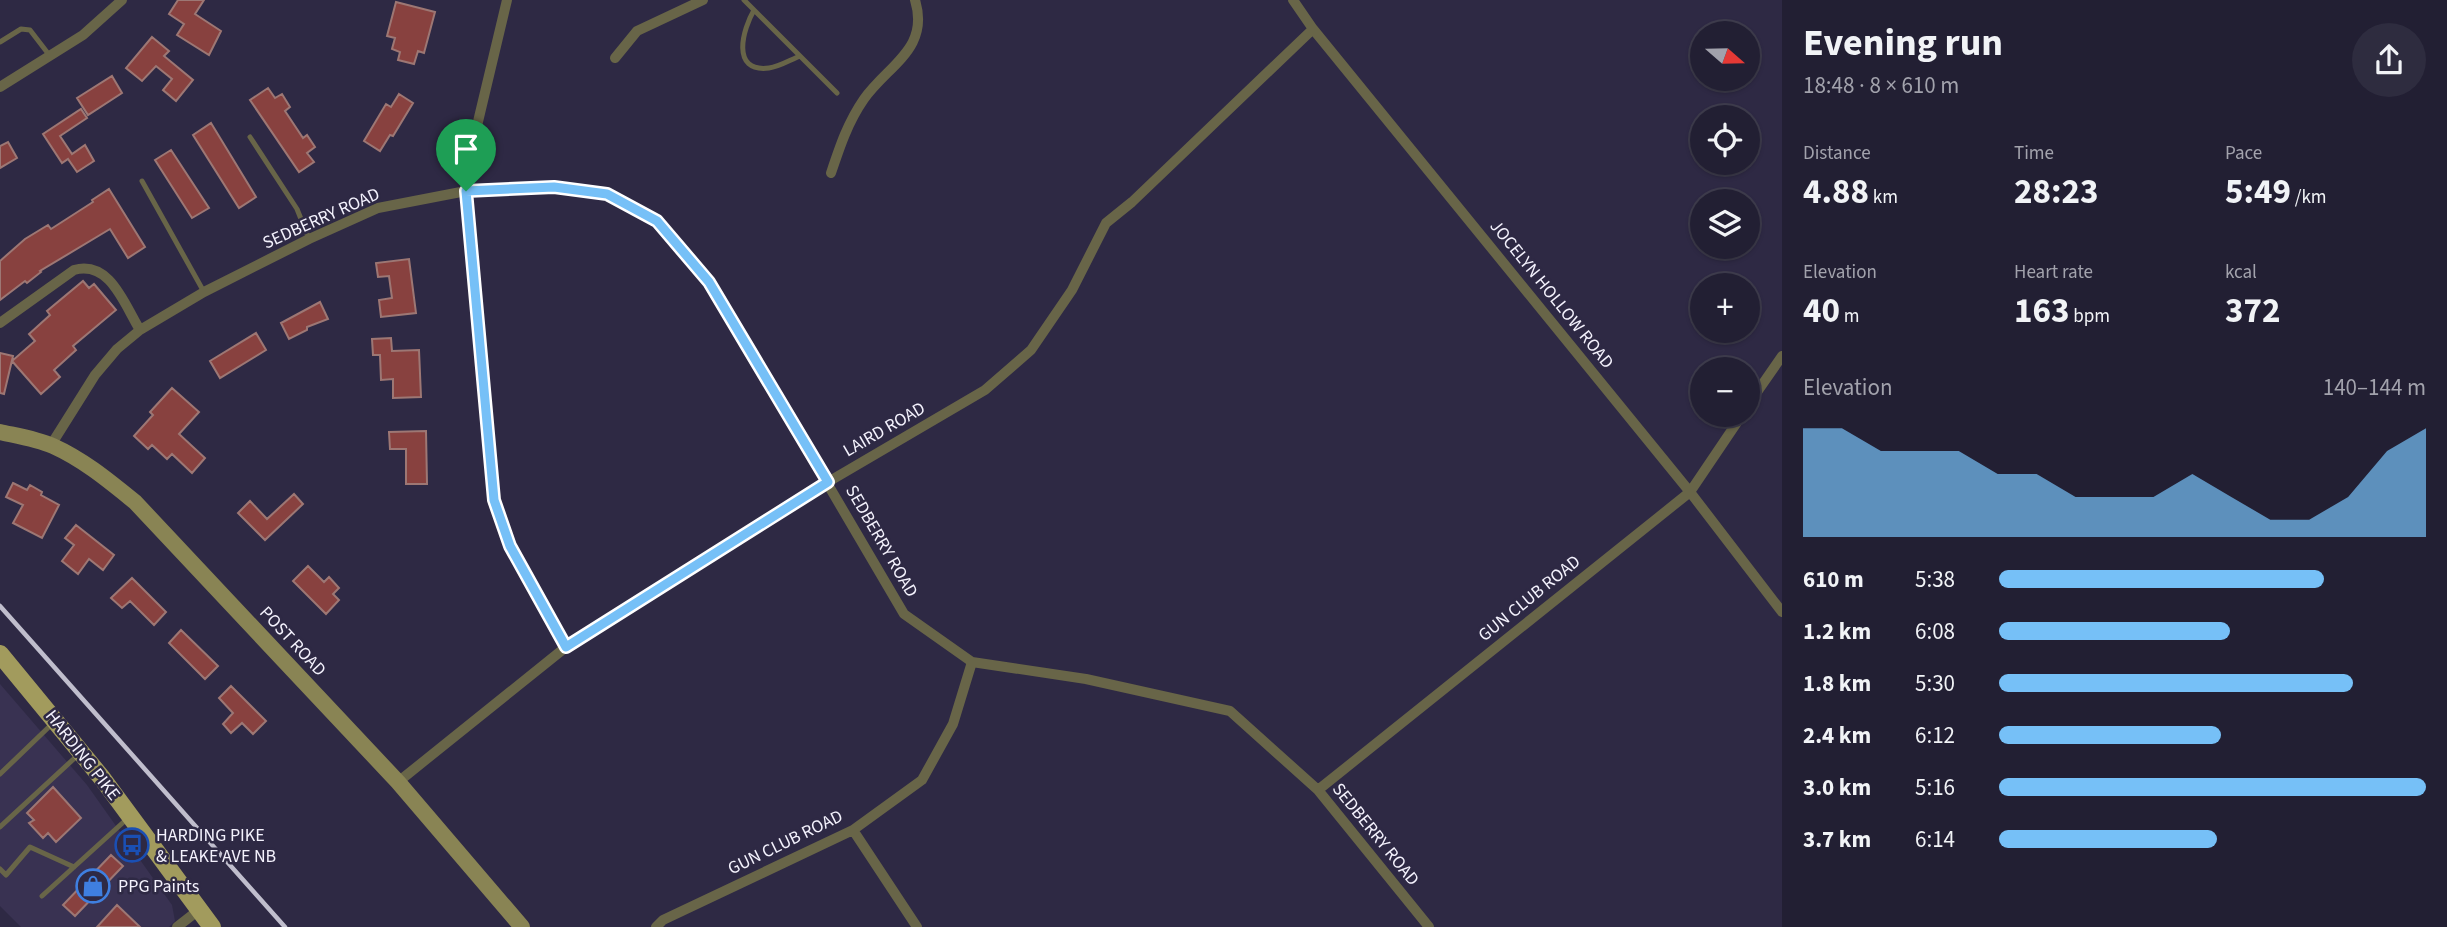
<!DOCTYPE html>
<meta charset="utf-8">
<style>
:root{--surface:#221f33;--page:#2e2c3f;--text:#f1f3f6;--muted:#a2a2ac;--line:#3f3d4e;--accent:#76c0f7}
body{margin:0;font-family:"Source Sans 3",sans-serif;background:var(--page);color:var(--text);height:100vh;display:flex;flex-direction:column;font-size:26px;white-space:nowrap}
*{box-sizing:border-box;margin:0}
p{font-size:23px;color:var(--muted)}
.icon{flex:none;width:38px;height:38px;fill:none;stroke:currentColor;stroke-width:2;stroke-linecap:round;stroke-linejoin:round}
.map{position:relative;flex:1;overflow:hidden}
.details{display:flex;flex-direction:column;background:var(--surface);width:665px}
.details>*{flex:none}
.needle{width:46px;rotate:110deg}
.fabs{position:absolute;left:1690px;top:21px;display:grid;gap:14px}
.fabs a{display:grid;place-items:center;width:70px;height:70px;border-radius:50%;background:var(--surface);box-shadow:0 2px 5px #0004,0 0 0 2px var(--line);font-size:35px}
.pin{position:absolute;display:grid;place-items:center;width:60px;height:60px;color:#fff;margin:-72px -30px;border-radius:50% 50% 50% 0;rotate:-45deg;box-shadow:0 0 7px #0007}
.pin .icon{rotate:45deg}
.round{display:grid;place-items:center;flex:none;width:74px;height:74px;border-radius:37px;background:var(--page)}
.overview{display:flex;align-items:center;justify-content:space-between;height:119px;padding:0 21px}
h1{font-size:38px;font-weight:700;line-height:52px}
.metrics{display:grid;grid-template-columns:repeat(3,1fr);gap:10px;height:119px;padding:7px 21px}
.metrics div{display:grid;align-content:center}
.metrics b{font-size:35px;font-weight:700}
.metrics small{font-size:19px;font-weight:400}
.metrics p{font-size:19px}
.chart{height:196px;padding:14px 21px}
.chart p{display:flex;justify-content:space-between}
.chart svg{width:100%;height:126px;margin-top:7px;fill:var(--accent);opacity:.7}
ul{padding:0 21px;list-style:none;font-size:23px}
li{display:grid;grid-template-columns:112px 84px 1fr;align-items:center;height:52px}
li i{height:18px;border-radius:9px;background:var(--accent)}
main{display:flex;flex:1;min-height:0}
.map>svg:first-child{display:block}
.built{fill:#393252}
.building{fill:#88413f;stroke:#9d7774;stroke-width:2}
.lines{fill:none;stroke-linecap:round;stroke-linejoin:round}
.lane{stroke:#686548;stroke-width:5}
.street{stroke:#686548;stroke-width:10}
.secondary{stroke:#898454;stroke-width:16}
.primary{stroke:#a29b5d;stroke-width:18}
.rail{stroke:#c0becd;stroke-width:4.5}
.route-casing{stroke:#fff;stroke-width:14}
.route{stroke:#76c0f7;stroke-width:9}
.labels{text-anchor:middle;stroke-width:5;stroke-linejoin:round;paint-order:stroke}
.street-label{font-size:18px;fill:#f4f2fd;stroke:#2e2944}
.poi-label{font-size:18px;fill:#f4f2fd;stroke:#2e2944;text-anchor:start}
</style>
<main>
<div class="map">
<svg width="1782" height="927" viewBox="0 0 1782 927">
<rect width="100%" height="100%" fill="#2e2944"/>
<path class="built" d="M0 684 87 785 172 905 175 921 169 927H21L0 906Z"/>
<path class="building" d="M178 0H204L195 14 221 31 209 55 177 35 184 24 169 14Z
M396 2 435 12 424 53 418 51 414 64 398 60 400 52 392 49 395 38 387 36Z
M152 37 169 51 164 56 193 80 176 101 163 90 172 79 156 66 142 81 126 68Z
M112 76 122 93 88 115 77 98Z
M268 88 275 98 282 94 290 107 285 111 303 138 307 135 315 147 307 153 314 162 299 172 250 100Z
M399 94 413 103 393 136 390 135 380 151 364 141 386 104 391 107Z
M81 109 87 118 60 136 72 154 85 145 94 161 77 172 68 159 62 163 43 134Z
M211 123 256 197 239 208 193 135Z
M8 142 17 158 0 168V146Z
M171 150 209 208 192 218 155 160Z
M109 189 145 247 128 258 110 229 40 271 41 272 27 283 25 281 0 300V261L25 239 48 225 51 229 93 202 92 200Z
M409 259 416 313 381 317 379 300 392 298 389 276 378 277 376 263Z
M83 281 89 288 94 284 116 310 73 346 76 350 54 370 60 377 41 394 12 361 35 341 29 334 50 315 47 311Z
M320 302 328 319 307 327V330L289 339 281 323Z
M256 333 266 350 220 378 210 361Z
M391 338 392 351 419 350 421 397 393 398V379L381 380 380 355H373L372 339Z
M0 353 13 356 4 394 0 393Z
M172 388 199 412 179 434 205 458 192 473 172 454 167 459 152 445 148 449 134 436 153 415 150 412Z
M426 431 427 484H406V449H390L389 432Z
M13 483 27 490 30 485 42 492 41 495 59 505 42 538 13 523 23 505 6 497Z
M294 494 303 504 265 540 238 513 250 501 267 519Z
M76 525 114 555 103 570 89 559 78 574 62 561 74 545 65 538Z
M308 566 324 582 329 577 339 588 333 594 339 600 326 614 293 581Z
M132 578 166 612 154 625 130 601 122 608 111 598Z
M181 630 218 666 205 679 169 643Z
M231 686 266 721 253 734 242 723 231 733 223 724 233 713 219 698Z
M53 787 81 818 56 842 48 833 43 838 29 823 34 820 27 813Z
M111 855 123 866 75 916 63 905Z
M117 905 140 927H97Z"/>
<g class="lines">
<path class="lane" d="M744 0 837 93
M754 10C743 29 730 73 769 68 779 67 790 60 800 56
M0 42 21 29 30 30 50 56
M250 137 297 209 309 239
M142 181 204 292
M0 774 53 723
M0 827 79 754
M0 869 6 875 30 847 74 867
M42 896 128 818"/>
<path class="street" d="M507 0 476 130 466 191 488 442 494 500 510 546 566 647
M1293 0 1313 29 1690 492 1782 612
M615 58 637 31 703 0
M0 87 83 35 122 0
M831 173C840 146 848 122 864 99 888 65 930 49 915 0
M0 323 74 270C110 260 124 304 140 330
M1748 405 1782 356
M51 445 95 375 117 349 140 330 204 292 309 239 378 208 466 191 554 187 607 194 657 221 709 282 904 614 972 662 1086 679 1230 711 1318 790 1429 927
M398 782 566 647 828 482 985 390 1031 350 1072 290 1106 223 1132 202 1313 29
M1318 790 1690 492 1742 415
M853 830 917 927
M177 927 200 909
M656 927 663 920 853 830 922 780 953 724 972 662"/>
<path class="secondary" d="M0 432C18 436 37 439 53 446 84 460 109 481 135 502L398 782 522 927"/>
<path class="primary" d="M0 654 102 778 212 927"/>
<path class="rail" d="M0 606 285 927"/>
</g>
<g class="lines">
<defs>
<path id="route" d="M554 187 607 194 657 221 709 282 828 482 566 647 510 546 494 500 466 191Z"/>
</defs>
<use href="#route" class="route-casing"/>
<use href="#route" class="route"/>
</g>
<defs>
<symbol id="bus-ring" viewBox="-11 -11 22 22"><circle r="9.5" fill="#2e2944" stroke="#1a4fb4" stroke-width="1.5"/><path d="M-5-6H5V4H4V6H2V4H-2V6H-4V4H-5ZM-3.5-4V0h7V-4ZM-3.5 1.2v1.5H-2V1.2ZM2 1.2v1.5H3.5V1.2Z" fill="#1a4fb4"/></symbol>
<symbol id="shop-ring" viewBox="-11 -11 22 22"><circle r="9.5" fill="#2e2944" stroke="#3f7fe0" stroke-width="1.5"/><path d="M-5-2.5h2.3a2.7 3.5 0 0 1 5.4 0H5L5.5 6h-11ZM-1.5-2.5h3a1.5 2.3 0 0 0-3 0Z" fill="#3f7fe0"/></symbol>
</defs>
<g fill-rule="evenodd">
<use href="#bus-ring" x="113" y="826" width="38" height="38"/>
<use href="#shop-ring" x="74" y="867" width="38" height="38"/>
</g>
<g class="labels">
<g class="street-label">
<text transform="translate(321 218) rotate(-24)" y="6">SEDBERRY ROAD</text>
<text transform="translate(1552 294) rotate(51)" y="6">JOCELYN HOLLOW ROAD</text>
<text transform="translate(884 429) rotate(-30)" y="6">LAIRD ROAD</text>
<text transform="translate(882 541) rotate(60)" y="6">SEDBERRY ROAD</text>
<text transform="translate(1529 598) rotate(-39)" y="6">GUN CLUB ROAD</text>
<text transform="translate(293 641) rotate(47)" y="6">POST ROAD</text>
<text transform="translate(83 755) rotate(52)" y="6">HARDING PIKE</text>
<text transform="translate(1376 834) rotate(51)" y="6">SEDBERRY ROAD</text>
<text transform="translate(785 842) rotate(-26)" y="6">GUN CLUB ROAD</text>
</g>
<g class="poi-label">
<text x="156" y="841">HARDING PIKE<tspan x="156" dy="21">&amp; LEAKE AVE NB</tspan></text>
<text x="118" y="892">PPG Paints</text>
</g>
</g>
</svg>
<div class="fabs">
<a><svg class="needle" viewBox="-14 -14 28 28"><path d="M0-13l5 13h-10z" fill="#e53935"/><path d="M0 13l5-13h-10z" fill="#a2a2ac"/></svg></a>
<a><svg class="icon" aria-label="locate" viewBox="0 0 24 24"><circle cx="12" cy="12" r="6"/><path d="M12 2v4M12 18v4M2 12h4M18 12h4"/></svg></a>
<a><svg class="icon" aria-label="layers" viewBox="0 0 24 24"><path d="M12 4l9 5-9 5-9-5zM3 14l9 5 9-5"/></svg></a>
<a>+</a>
<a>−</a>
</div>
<div class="pin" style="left:466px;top:191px;background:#1e9e55"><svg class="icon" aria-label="arrive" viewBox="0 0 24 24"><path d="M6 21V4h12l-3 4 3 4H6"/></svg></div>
</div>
<section class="details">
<div class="overview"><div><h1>Evening run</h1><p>18:48 · 8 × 610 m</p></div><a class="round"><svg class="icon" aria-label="share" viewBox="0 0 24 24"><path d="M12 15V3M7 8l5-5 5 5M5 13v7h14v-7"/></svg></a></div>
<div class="metrics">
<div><p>Distance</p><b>4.88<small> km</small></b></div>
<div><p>Time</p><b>28:23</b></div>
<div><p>Pace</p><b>5:49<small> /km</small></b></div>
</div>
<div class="metrics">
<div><p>Elevation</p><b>40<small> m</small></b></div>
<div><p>Heart rate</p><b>163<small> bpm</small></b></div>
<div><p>kcal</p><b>372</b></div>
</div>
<div class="chart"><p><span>Elevation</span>140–144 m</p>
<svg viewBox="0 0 160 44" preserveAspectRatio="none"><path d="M0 44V6L10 6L20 14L30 14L40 14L50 22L60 22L70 30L80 30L90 30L100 22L110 30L120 38L130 38L140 30L150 14L160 6V44z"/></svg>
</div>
<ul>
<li><b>610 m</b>5:38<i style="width:76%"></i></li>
<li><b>1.2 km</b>6:08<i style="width:54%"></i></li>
<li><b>1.8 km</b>5:30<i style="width:83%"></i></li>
<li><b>2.4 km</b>6:12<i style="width:52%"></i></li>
<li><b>3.0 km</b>5:16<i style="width:100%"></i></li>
<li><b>3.7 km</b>6:14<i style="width:51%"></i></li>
</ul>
</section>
</main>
